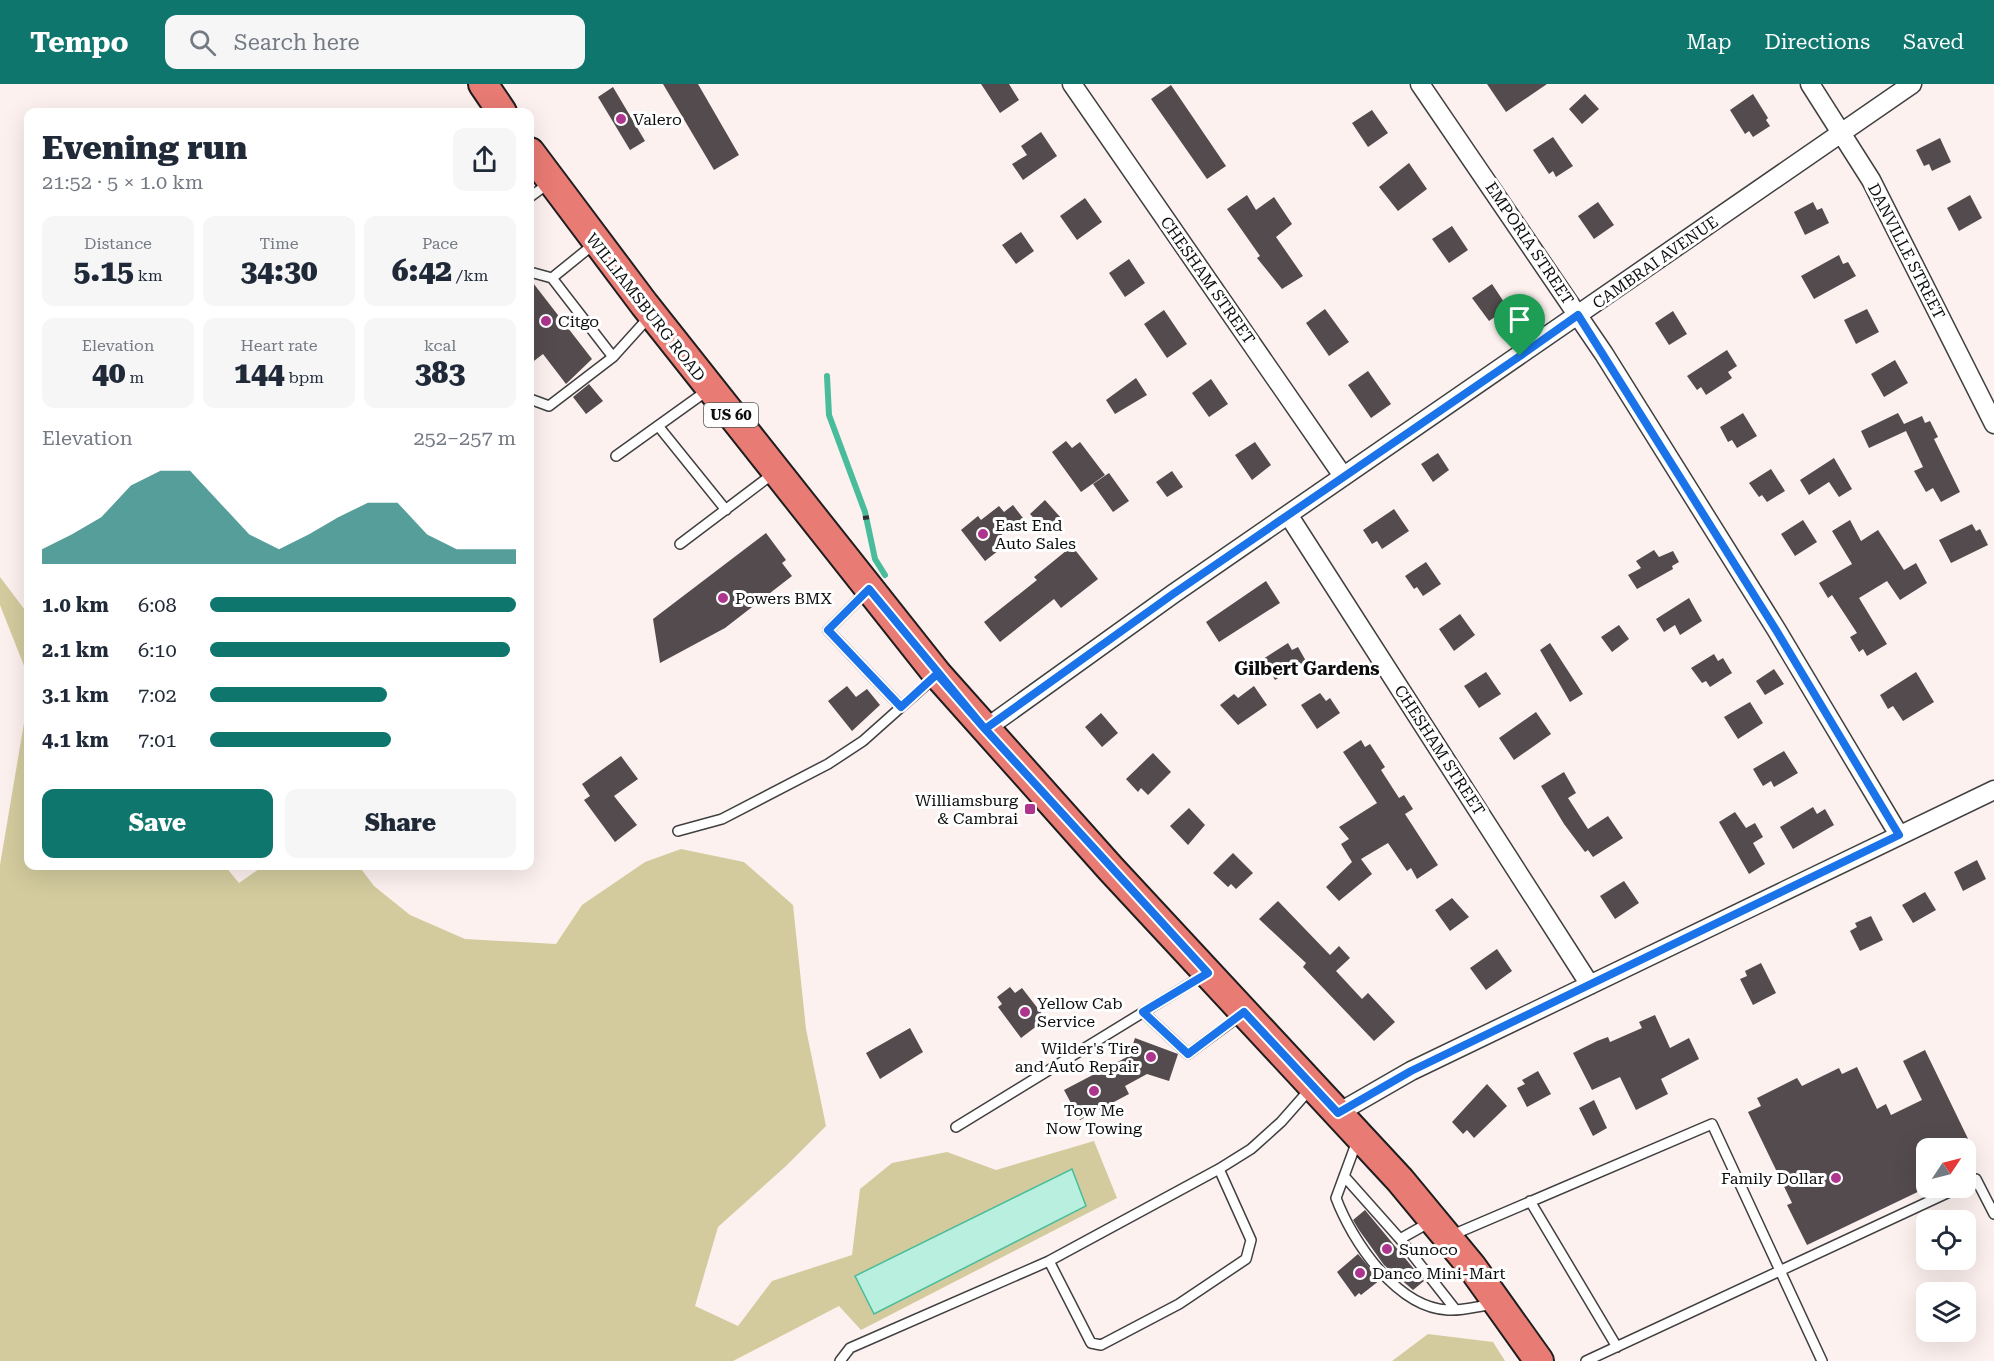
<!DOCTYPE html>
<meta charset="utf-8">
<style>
:root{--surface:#fff;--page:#f6f6f7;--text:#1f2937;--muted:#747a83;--accent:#0f766e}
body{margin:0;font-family:"Roboto Serif",serif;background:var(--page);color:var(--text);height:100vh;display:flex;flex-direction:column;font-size:22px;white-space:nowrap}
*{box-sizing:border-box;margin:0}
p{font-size:20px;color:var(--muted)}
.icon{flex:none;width:33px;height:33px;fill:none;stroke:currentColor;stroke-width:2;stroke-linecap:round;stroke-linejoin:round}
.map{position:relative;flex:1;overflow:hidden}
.sheet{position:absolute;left:24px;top:24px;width:510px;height:762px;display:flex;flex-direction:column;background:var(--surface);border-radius:12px;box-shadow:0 6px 24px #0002}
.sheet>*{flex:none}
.needle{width:39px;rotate:55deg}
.fabs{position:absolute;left:1916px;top:1054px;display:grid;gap:12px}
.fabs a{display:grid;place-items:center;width:60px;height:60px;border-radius:12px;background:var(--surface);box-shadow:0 6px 24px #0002;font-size:30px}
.pin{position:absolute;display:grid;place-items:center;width:51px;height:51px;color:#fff;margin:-62px -26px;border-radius:50% 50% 50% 0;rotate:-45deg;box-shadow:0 0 6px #0007}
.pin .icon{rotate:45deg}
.round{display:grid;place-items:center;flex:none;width:63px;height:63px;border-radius:12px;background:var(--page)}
.head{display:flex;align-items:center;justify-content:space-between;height:102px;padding:0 18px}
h1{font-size:33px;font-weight:800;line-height:45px}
.figures{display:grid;grid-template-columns:repeat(3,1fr);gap:9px;height:102px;padding:6px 18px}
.figures div{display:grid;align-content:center;border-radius:12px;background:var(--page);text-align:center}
.figures b{font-size:30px;font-weight:800}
.figures small{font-size:16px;font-weight:400}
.figures p{font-size:16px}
.chart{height:168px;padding:12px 18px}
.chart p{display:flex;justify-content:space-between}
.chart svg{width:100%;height:108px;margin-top:6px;fill:var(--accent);opacity:.7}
.cta{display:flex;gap:12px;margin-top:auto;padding:12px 18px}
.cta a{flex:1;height:69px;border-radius:12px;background:var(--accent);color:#fff;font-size:24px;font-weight:800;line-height:69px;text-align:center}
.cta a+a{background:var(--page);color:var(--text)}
ul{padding:0 18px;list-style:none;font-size:20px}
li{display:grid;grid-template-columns:96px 72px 1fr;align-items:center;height:45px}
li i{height:15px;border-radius:8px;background:var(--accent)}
header{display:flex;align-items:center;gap:36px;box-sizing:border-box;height:84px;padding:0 30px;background:var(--accent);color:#fff}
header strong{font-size:28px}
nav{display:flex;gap:33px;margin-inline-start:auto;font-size:21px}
.search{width:420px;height:54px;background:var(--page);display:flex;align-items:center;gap:15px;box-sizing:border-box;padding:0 21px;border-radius:12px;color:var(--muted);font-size:22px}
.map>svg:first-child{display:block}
.forest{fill:#d3cb9e}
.water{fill:#b9efde;stroke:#49bd9b;stroke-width:1.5}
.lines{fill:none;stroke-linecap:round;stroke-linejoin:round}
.stream{stroke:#49bd9b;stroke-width:6}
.building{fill:#544b4e}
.lane-casing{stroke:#404040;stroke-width:12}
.street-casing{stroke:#404040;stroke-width:21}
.primary-casing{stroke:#1e1e1e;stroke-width:32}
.path{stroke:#2f2f2f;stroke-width:4;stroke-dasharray:6 3;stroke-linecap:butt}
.lane{stroke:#fff;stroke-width:9}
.street{stroke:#fff;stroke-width:18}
.primary{stroke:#e87b74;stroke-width:28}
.route-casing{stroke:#fff;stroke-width:12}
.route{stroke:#1a73e8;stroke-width:8}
.poi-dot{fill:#ad358e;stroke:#fff;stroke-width:2}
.labels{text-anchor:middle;stroke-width:6;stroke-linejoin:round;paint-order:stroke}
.shield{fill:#fff;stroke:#565656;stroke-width:1.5}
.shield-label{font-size:15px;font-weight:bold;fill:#0d0d0d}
.poi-label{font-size:16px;fill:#0d0d0d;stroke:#fff;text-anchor:start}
.street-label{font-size:16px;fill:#0d0d0d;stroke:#fff}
.neighbourhood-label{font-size:18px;font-weight:bold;fill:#0d0d0d;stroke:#fff}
</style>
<header>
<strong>Tempo</strong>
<div class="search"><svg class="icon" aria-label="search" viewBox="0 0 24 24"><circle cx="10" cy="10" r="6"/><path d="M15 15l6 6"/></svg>Search here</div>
<nav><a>Map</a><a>Directions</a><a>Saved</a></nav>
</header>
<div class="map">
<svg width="1994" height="1277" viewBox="0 0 1994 1277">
<rect width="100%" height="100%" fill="#fdf1ef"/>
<path class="forest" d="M0 493 28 530V592L0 521Z
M28 615V782H225L239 799 263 782H359L374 802 410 831 465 855 556 860 582 821 645 778 681 765 744 778 793 821 806 945 826 1042 786 1082 718 1143 695 1222 738 1242 772 1197 852 1171 860 1105 892 1079 947 1068 996 1086 1094 1057 1117 1114 861 1246 839 1222 733 1277H0V781Z
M1428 1250 1493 1258 1505 1277H1392Z"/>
<path class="water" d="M1072 1085 1086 1122 874 1230 855 1192Z"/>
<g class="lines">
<path class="stream" d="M827 292 829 331 865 428 875 475 885 491"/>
</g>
<path class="building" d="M663 0H698L739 71 714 86Z
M981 0H1009L1019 16 1000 29Z
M1487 0H1547L1506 28Z
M1171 1 1226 82 1207 95 1151 15Z
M613 3 645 57 630 66 598 13Z
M1585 10 1599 25 1582 40 1569 25Z
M1753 10 1768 34 1766 36 1770 42 1753 53 1749 47 1745 50 1730 26Z
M1372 26 1388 49 1368 63 1352 39Z
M1041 48 1057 72 1023 96 1012 80 1027 71 1021 62Z
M1553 53 1573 82 1556 93 1553 87 1549 90 1533 66Z
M1940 54 1951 78 1932 87 1929 80 1924 82 1916 66Z
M1409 79 1427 105 1398 127 1379 103Z
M1247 111 1256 126 1274 113 1292 140 1276 153 1303 192 1282 205 1257 174 1260 172 1227 125Z
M1970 111 1982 134 1959 147 1947 124Z
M1085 114 1102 138 1077 156 1060 132Z
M1598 118 1614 141 1594 155 1578 132Z
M1813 118 1817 126 1822 124 1829 139 1805 151 1794 128Z
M1452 142 1468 166 1449 179 1432 155Z
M1021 148 1034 167 1016 180 1002 161Z
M1839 171 1843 180 1848 178 1856 192 1814 215 1801 192Z
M1129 175 1145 199 1125 213 1109 189Z
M530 195 592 275 566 300 543 270 530 280Z
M1492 200 1508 224 1489 237 1472 214Z
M1325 225 1349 258 1329 272 1306 239Z
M1867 225 1879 248 1856 260 1844 236Z
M1164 226 1187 260 1167 274 1144 240Z
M1673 227 1687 250 1669 261 1655 239Z
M1727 266 1737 282 1728 288 1732 294 1706 311 1701 303 1697 306 1687 292Z
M1895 276 1908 299 1884 313 1871 290Z
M1368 287 1391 320 1371 334 1348 301Z
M1136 294 1147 311 1115 330 1106 316Z
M1211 295 1228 320 1209 333 1192 309Z
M589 300 603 317 586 330 573 313Z
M1743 329 1757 352 1737 364 1732 356 1728 358 1720 343Z
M1898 329 1904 340 1922 332 1925 339 1930 337 1938 353 1934 355 1960 408 1941 418 1933 404 1926 408 1914 387 1923 383 1906 347 1869 364 1861 347Z
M1066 357 1072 364 1080 358 1105 391 1081 408 1052 368Z
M1255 358 1271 381 1252 396 1235 371Z
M1438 369 1449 386 1433 398 1421 380Z
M1834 374 1852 405 1839 413 1829 398 1809 411 1800 396Z
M1771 385 1785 407 1767 418 1762 411 1759 413 1749 399Z
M1172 387 1183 403 1167 413 1156 398Z
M1109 389 1129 417 1113 428 1093 400Z
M1045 416 1061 434 1046 447 1030 430Z
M1013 421 1023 434 996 455 1003 463 985 477 961 446 978 432 981 436 999 422 1004 428Z
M1394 425 1409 447 1382 465 1377 457 1372 460 1363 446Z
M1803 436 1817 458 1795 472 1781 450Z
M1850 436 1861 457 1878 446 1904 486 1916 479 1927 499 1900 516 1887 497 1859 514 1887 560 1867 572 1863 565 1859 568 1850 553 1857 549 1832 511 1828 514 1819 499 1852 480 1832 447Z
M1972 440 1976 447 1980 445 1988 461 1951 479 1939 456Z
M766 449 786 476 782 479 792 492 725 544 660 579 653 535Z
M1072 462 1098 495 1061 524 1054 515 1000 558 984 538 1037 496 1034 493Z
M1654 466 1659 473 1673 467 1679 478 1672 482 1673 485 1637 505 1628 491 1641 484 1636 477Z
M1426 478 1441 500 1423 512 1417 503 1414 505 1405 492Z
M1266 497 1280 519 1219 558 1206 538Z
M1689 514 1702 537 1680 551 1675 541 1664 548 1656 535Z
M1460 530 1475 551 1454 567 1439 545Z
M1619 541 1629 555 1612 568 1601 553Z
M1288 559 1292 566 1298 563 1306 577 1275 596 1263 575Z
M1550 559 1583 610 1570 618 1540 566Z
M1714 570 1718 577 1723 574 1732 589 1710 603 1706 597 1702 599 1691 584Z
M1774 585 1784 600 1765 611 1756 597Z
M1486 588 1501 610 1479 624 1464 602Z
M1916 588 1934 618 1903 637 1893 622 1888 625 1880 611Z
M847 602 856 613 867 605 880 621 852 647 828 617Z
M1254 602 1267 621 1238 641 1220 621 1234 610 1238 614Z
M1320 609 1326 617 1330 614 1340 629 1317 645 1301 621Z
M1750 618 1763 639 1738 655 1724 633Z
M1536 628 1551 650 1514 676 1499 654Z
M1101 629 1118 649 1102 663 1085 643Z
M1361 656 1365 663 1370 660 1385 683 1381 686 1399 714 1404 711 1413 725 1405 730 1438 781 1417 795 1411 784 1407 787 1388 759 1361 775 1372 790 1339 817 1326 803 1352 778 1341 760 1349 755 1339 743 1377 719 1343 668Z
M1784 667 1798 689 1774 703 1771 697 1763 702 1753 685Z
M1153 669 1171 688 1148 711 1141 704 1138 708 1126 695Z
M621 672 638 695 614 712 637 741 615 758 584 716 590 712 582 700Z
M1564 688 1576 709 1568 714 1588 745 1608 732 1623 754 1593 773 1588 766 1585 768 1564 740 1541 702Z
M1813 723 1817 730 1825 725 1834 741 1793 765 1780 743Z
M1189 724 1205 741 1188 761 1170 742Z
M1735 728 1746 744 1755 739 1763 753 1753 759 1765 780 1749 790 1719 738Z
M1233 769 1253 789 1236 805 1231 800 1228 803 1213 789Z
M1977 776 1986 795 1963 807 1954 788Z
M1624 797 1639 819 1615 835 1600 812Z
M1925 808 1936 826 1913 839 1902 821Z
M1452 814 1469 833 1450 847 1435 826Z
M1278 817 1330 871 1339 862 1350 874 1336 887 1362 915 1368 909 1395 938 1374 957 1303 883 1306 879 1259 835Z
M1871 832 1883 856 1860 867 1850 847 1857 843 1855 839Z
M1497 865 1512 887 1486 906 1470 884Z
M1761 879 1776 909 1753 921 1740 895 1747 892 1745 887Z
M1010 903 1015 909 1022 904 1046 935 1021 954 998 923 1002 920 997 913Z
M1655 931 1670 964 1689 954 1699 975 1661 995 1668 1010 1636 1026 1620 993 1592 1006 1573 969 1597 957 1608 953 1610 958 1642 944 1639 938Z
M910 944 923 968 880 995 866 969Z
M1135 954 1178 970 1169 997 1147 990 1125 1002 1129 1010 1080 1036 1064 1006 1129 972Z
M1925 966 1973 1065H1926V1104L1807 1161 1787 1121 1792 1119 1748 1028 1761 1022 1757 1014 1797 994 1802 1002 1839 984 1842 990 1857 983 1877 1025 1886 1020 1891 1031 1922 1016 1903 977Z
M1538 987 1551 1010 1527 1023 1517 1004 1525 1000 1522 996Z
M1487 1000 1507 1022 1474 1054 1467 1046 1463 1050 1452 1038Z
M1594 1016 1607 1044 1593 1052 1579 1024Z
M1365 1126 1424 1197 1413 1206 1384 1181 1359 1146 1353 1136Z
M1358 1170 1380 1196 1361 1211 1359 1209 1355 1213 1337 1188Z"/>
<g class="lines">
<defs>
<path id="lane" d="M530 113 549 99
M530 188 552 194 594 160
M552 194 613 273
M530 315 549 322 613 273 650 232
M659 343 726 426
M616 372 708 306
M680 460 774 389
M868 506 828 546 901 623
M678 747 722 735 828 680 863 657 936 592
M1143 928 1188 970 1241 931
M956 1043 1204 891
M1357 1057 1336 1114C1352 1157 1397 1224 1448 1226 1462 1227 1479 1222 1494 1220
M1344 1092 1400 1155 1455 1225
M1965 1101 1976 1095 1994 1130
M1530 1117 1617 1263
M1450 1152 1712 1040 1822 1277
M1400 1155 1432 1137
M1049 1177 1091 1259 1101 1261 1179 1220 1246 1175 1251 1156 1219 1085
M840 1277 850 1264 1049 1177 1219 1085 1251 1065 1281 1038 1311 1004
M1586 1277 1958 1104"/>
<path id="street" d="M1072 0 1343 392
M1420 0 1604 270 1776 545 1899 751
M1810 0 1871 96 1994 340
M1289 432 1590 901
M985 645 1173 510 1912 0
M1338 1029 1411 987 1994 706"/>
<path id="primary" d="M483 0 502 28
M530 68 644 220 937 590 1111 785 1400 1096 1472 1183 1539 1277"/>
</defs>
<use href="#lane" class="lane-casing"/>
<use href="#street" class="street-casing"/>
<use href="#primary" class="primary-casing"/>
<path class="path" d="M863 434 871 433"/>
<use href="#lane" class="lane"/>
<use href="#street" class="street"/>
<use href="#primary" class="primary"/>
</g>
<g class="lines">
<defs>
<path id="route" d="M1520 272 1173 510 985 645 869 505 828 546 901 623 937 590 985 645 1208 889 1143 928 1188 970 1244 928 1338 1029 1411 987 1899 751 1776 546 1578 231 1520 272"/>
</defs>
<use href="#route" class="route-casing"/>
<use href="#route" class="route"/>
</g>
<g class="poi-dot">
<circle cx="621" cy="35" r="6"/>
<circle cx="546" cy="237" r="6"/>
<circle cx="983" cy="450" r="6"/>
<circle cx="723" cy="514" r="6"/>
<rect x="1024" y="719" width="12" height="12" rx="3"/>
<circle cx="1025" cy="928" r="6"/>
<circle cx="1151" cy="973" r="6"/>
<circle cx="1094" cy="1007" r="6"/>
<circle cx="1836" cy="1094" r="6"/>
<circle cx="1387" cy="1165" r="6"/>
<circle cx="1360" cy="1189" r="6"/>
</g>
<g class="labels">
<rect class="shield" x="704" y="319" width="54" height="24" rx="4.5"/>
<g class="shield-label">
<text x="731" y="336">US 60</text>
</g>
<g class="poi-label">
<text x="633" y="41">Valero</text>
<text x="558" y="243">Citgo</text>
<text x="995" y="447">East End<tspan x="995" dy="18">Auto Sales</tspan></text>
<text x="735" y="520">Powers BMX</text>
<text x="1018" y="722" text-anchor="end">Williamsburg<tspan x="1018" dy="18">&amp; Cambrai</tspan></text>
<text x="1037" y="925">Yellow Cab<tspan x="1037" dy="18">Service</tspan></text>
<text x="1139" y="970" text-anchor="end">Wilder's Tire<tspan x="1139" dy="18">and Auto Repair</tspan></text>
<text x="1094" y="1032" text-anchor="middle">Tow Me<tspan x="1094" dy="18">Now Towing</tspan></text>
<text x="1824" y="1100" text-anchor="end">Family Dollar</text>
<text x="1399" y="1171">Sunoco</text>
<text x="1372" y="1195">Danco Mini-Mart</text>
</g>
<g class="street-label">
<text transform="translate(1530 159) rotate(56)" y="6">EMPORIA STREET</text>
<text transform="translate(1907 167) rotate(63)" y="6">DANVILLE STREET</text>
<text transform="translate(1655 178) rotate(-35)" y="6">CAMBRAI AVENUE</text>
<text transform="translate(1208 196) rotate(55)" y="6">CHESHAM STREET</text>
<text transform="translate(646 223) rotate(52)" y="6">WILLIAMSBURG ROAD</text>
<text transform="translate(1440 666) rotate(57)" y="6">CHESHAM STREET</text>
</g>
<g class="neighbourhood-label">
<text x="1307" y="591">Gilbert Gardens</text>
</g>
</g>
</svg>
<div class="fabs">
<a><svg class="needle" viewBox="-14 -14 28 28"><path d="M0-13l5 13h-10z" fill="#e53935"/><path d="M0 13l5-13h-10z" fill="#747a83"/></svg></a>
<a><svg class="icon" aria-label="locate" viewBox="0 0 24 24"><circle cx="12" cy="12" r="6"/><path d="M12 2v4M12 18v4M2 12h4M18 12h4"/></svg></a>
<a><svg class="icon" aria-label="layers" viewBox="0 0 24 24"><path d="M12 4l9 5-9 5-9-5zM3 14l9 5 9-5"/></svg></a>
</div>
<div class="pin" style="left:1520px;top:272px;background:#1e9e55"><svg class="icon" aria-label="arrive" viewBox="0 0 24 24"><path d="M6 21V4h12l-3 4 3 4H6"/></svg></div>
<section class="sheet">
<div class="head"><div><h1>Evening run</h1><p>21:52 · 5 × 1.0 km</p></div><a class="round"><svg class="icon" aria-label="share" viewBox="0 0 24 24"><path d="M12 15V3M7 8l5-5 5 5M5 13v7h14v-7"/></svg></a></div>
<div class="figures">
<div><p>Distance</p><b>5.15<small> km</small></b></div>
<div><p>Time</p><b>34:30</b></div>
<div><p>Pace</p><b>6:42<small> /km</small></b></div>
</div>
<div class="figures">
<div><p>Elevation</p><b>40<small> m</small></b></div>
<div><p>Heart rate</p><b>144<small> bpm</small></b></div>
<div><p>kcal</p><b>383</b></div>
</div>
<div class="chart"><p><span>Elevation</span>252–257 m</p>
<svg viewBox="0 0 160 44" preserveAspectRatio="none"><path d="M0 44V38L10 32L20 25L30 12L40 6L50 6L60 19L70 32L80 38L90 32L100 25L110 19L120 19L130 32L140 38L150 38L160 38V44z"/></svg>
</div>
<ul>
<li><b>1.0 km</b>6:08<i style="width:100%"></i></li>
<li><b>2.1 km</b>6:10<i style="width:98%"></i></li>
<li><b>3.1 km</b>7:02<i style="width:58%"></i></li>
<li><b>4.1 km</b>7:01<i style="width:59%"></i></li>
</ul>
<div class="cta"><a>Save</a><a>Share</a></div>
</section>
</div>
